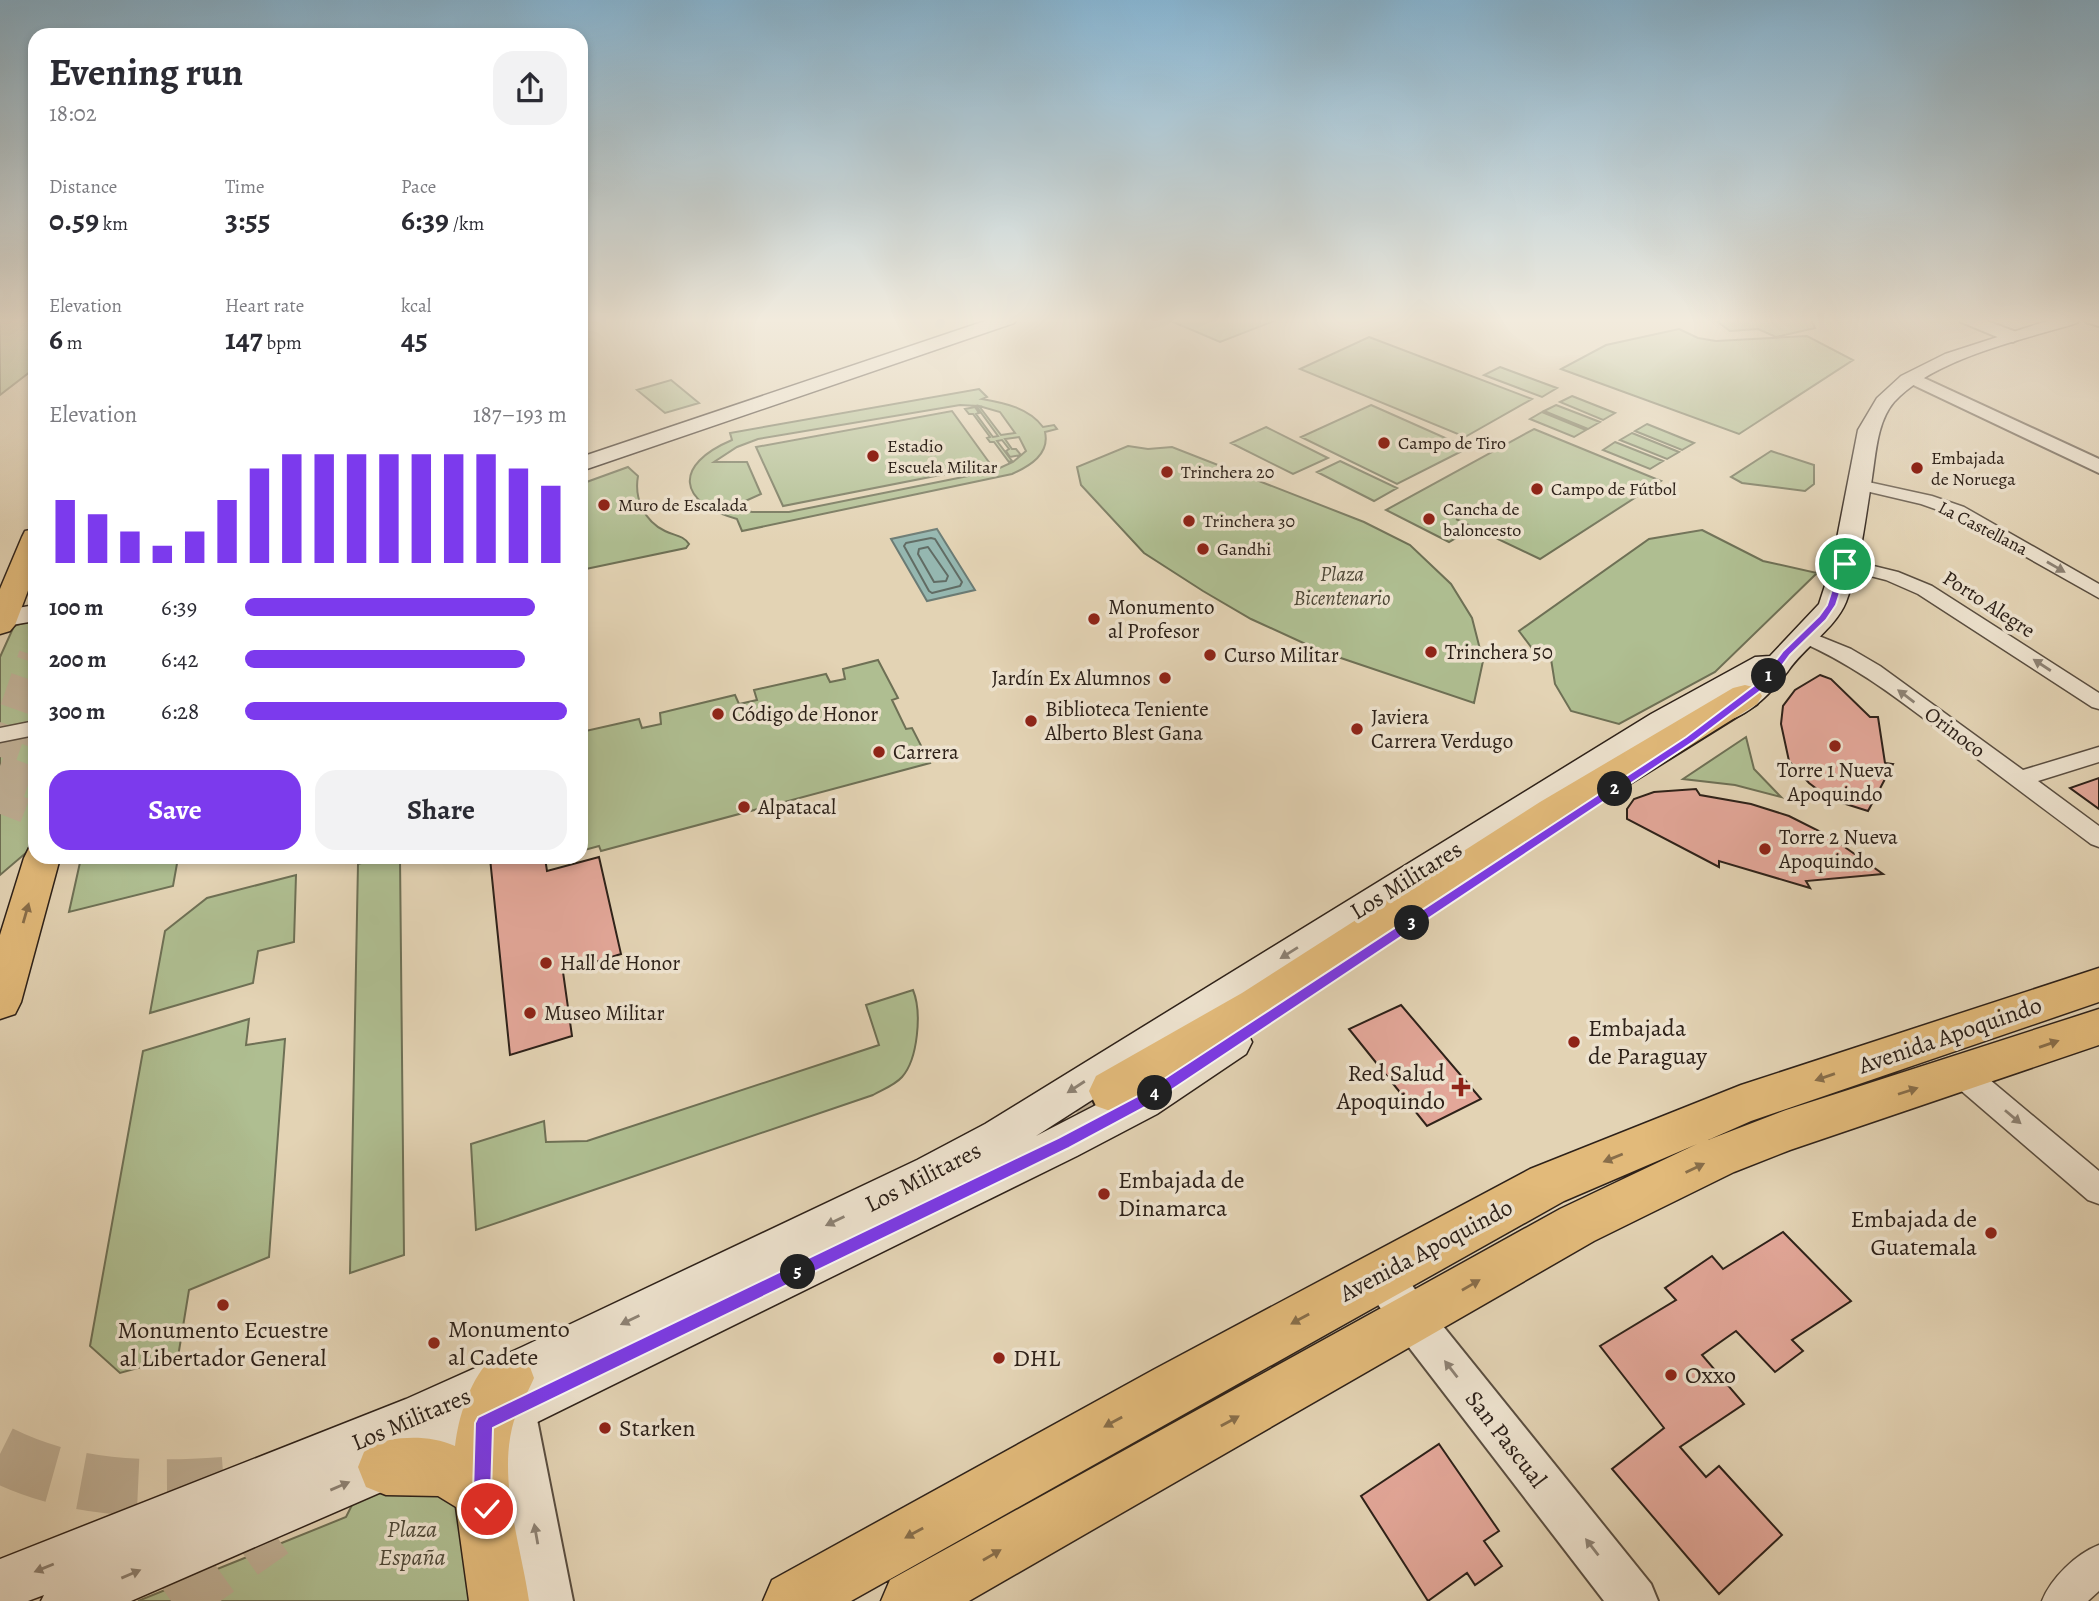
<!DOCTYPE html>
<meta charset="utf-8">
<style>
:root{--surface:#fff;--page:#f2f2f3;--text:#2b2b33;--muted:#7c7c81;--accent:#7c3aed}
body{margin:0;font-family:Alegreya,serif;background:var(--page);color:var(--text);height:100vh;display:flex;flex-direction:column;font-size:26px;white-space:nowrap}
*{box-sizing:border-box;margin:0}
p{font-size:23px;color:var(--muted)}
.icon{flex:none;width:38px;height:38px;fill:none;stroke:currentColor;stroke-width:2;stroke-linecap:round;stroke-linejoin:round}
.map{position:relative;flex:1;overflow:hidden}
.side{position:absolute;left:28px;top:28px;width:560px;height:836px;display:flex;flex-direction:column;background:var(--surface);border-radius:21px;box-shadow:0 4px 10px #0003}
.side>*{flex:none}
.pin{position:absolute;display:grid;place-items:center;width:60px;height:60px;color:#fff;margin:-30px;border:4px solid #fff;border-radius:50%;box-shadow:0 2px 7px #0007}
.km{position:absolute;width:35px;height:35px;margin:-18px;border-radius:50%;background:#222;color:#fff;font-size:19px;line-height:35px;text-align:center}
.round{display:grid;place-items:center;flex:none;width:74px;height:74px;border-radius:21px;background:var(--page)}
.headline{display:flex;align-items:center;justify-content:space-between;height:119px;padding:0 21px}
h1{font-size:38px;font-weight:700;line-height:52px}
.stats{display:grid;grid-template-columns:repeat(3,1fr);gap:10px;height:119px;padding:7px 21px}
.stats div{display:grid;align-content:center}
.stats b{font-size:30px;font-weight:700}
.stats small{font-size:19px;font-weight:400}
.stats p{font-size:19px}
.chart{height:196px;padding:14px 21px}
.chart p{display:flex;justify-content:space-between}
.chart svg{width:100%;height:126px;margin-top:7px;stroke:var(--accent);stroke-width:6}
.cta{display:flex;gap:14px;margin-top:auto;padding:14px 21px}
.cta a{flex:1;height:80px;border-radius:21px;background:var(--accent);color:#fff;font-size:28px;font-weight:700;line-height:80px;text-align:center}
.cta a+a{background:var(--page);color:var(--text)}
ul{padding:0 21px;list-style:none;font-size:23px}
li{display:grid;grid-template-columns:112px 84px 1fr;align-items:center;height:52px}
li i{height:18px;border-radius:9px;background:var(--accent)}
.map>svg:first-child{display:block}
.green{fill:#afbe91;stroke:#6e7055;stroke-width:2;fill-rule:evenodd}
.water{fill:#95b7b0;stroke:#6b7b74;stroke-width:2}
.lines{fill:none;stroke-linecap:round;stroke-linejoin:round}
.shore{stroke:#616c64;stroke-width:2}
.building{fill:#e3a799;stroke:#2d2119;stroke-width:2}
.motorway-tunnel-far2{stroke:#bfaf95;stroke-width:33;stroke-dasharray:33 17;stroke-linecap:butt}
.motorway-tunnel-far1{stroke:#bfaf95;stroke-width:44;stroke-dasharray:44 22;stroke-linecap:butt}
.motorway-tunnel{stroke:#bfaf95;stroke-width:57;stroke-dasharray:57 29;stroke-linecap:butt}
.minor-casing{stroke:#5a4e40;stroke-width:3}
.tertiary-casing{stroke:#5a4e40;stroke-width:4}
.secondary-casing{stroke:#2d2119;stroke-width:3}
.primary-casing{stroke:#2d2119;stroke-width:3}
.motorway-casing{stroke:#2d2119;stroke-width:4}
.minor{fill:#ede2ce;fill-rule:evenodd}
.tertiary{fill:#ede2ce;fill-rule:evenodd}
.secondary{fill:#ede2ce;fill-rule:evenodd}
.primary{fill:#e2ba7a;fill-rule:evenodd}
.motorway{fill:#e2ba7a;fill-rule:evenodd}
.oneway{fill:#8d8274}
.oneway2{fill:#886e4a}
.route{fill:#7c3aed;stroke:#fff;stroke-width:2}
.poi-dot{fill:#8f2418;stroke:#ede2ce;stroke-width:2.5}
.labels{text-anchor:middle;stroke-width:7;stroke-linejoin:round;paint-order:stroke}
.far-poi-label{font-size:18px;fill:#2d2119;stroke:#ede2ce;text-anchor:start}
.far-street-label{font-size:18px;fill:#2d2119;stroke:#ede2ce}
.park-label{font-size:21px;font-style:italic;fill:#4e4837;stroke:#ede2ce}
.street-label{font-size:21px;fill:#2d2119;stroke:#ede2ce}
.poi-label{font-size:21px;fill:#2d2119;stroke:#ede2ce;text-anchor:start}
.near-street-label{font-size:24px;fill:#2d2119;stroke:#ede2ce}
.near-poi-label{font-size:24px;fill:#2d2119;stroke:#ede2ce;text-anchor:start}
.near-park-label{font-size:24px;font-style:italic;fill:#4e4837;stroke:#ede2ce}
</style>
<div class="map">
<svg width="2099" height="1601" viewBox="0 0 2099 1601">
<rect width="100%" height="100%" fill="#e3d3b4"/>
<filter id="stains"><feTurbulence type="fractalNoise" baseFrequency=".00286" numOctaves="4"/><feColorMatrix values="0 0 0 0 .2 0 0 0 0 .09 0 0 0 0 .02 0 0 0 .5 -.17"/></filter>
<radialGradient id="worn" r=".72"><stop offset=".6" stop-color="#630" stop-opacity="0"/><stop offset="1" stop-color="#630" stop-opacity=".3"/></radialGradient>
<path class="green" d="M0 319H35V368L0 395Z
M1177 319H1279L1220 342 1171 321Z
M1714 319H1811L1815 328 1776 337 1758 329 1730 331Z
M1679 329 1698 338 1716 341 1807 336 1853 360 1739 434 1561 369 1606 345Z
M1369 337 1532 399 1465 437 1300 369Z
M1500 367 1557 388 1542 397 1484 375Z
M671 380 699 403 665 413 637 390Z
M979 389 987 397 982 399C1005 403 1029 408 1043 427L1054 425 1057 429 1045 432C1050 454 1030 466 1012 474L742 531 737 519C677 502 673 465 732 440L730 433ZM960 405 979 406 977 407 998 436 993 437 976 414 979 413 975 407 965 409 969 414H973L990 437 987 438 990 442H994L1009 462 1012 461 997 441 1002 440 1009 449 1006 451 1010 457 1021 455 1016 449H1012L1005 439 1019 437 1026 451 1013 462 993 471 789 512H752L732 507 761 494 747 462H714L737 447 758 439ZM979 406 1000 412 1015 433 1001 435Z
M1572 396 1615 413 1603 420 1560 402Z
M1371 405 1468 448 1397 484 1301 437Z
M1556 405 1600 422 1588 429 1544 411Z
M952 411 991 465 783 506 756 447Z
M1542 412 1586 430 1574 437 1530 419Z
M1647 424 1694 443 1682 450 1635 431Z
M1266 427 1328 458 1293 474 1231 443Z
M1534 429 1661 481 1540 559 1456 519 1473 528 1449 542 1386 510Z
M1632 433 1679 452 1667 459 1620 440Z
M1615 442 1663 461 1650 469 1603 450Z
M1128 446 1148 449 1172 447 1364 522 1410 545 1451 584 1472 618 1483 661 1474 703 1323 652 1251 619 1203 591 1144 553 1081 485 1077 467Z
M1771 451 1814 465V484L1805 491 1742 483 1731 477Z
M1340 461 1397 488 1374 501 1317 472Z
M628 467 638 476C634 498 644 521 665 531 675 536 683 535 689 544L686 548 581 570V484Z
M1702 530 1763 561 1817 573 1715 672 1619 724 1571 711 1555 684 1551 659 1534 651 1519 631 1649 539Z
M35 619V722L0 729V657L14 626Z
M878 660 898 698 892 700 906 729 912 728 930 763 601 851 599 846 581 851V732L639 719 642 728 661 724 660 713 735 695 739 704 757 700 754 690 826 674 830 682 845 679 843 669Z
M35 735V831L27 852 0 875V741Z
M1746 737 1754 769 1781 797 1735 785 1683 779Z
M81 858H178L173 886 69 912Z
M378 858H400L404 1255 350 1273 358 864Z
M296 875 294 942 258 951 253 983 150 1013 165 931 207 898Z
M913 990C922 1012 918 1059 902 1077 895 1085 882 1090 873 1095L476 1230 471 1144 544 1121 546 1142 587 1141 879 1045 866 1005Z
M249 1019 246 1045 285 1039 269 1257 189 1290 178 1357 120 1373 90 1346 143 1051Z
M407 1484 458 1501 484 1601H138L346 1517 356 1497Z"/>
<path class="water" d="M937 529 975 590 927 601 891 539Z"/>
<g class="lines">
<path class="shore" d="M931 538 935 539 962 582 960 586 932 593 929 591 904 546 906 543Z
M928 547 948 576 946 581 934 582 918 554 919 549Z"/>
</g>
<path class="building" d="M1820 675 1831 679 1870 717H1878L1885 763 1893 764 1868 811 1830 799 1809 783 1789 761 1781 724 1783 706 1795 690Z
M2099 778V809L2070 788Z
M1696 789 1700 795 1751 804 1789 816 1829 836 1883 874 1806 881 1810 888 1719 861V867L1627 819V809L1634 799 1654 792Z
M599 857 621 954 563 972 572 1036 510 1055 490 858H545L547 871Z
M1401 1005 1481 1099 1427 1126 1349 1029Z
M1783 1232 1851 1301 1792 1340 1803 1351 1775 1372 1736 1331 1702 1355 1744 1404 1680 1447 1706 1477 1719 1466 1782 1535 1719 1594 1612 1469 1664 1428 1600 1346 1676 1300 1665 1288 1712 1256 1723 1269Z
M1439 1444 1499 1531 1484 1541 1502 1566 1475 1585 1467 1573 1428 1601 1361 1496Z"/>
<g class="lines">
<path class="motorway-tunnel-far2" d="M0 757 35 656
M8 792 30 732"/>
<path class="motorway-tunnel-far1" d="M0 814 9 791
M1018 1143 1113 1091"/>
<path class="motorway-tunnel" d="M1011 1147 1021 1141
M0 1454C72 1490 149 1491 228 1485
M171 1601 272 1530"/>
<defs>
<path id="minor" d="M1859 480 1932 496 1964 507 2099 584V598L1952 515 1921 504 1853 488 1851 485Z
M1845 559 1898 572 1932 586 2099 693V709L2092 707 1918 594 1886 580 1839 568 1836 564 1839 560Z
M1804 630 1851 649 1880 666 2023 770 2099 747V762L2038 781 2099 826V847L2091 844C2043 808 1997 774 1950 738 1898 699 1857 666 1797 640L1794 636Z
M35 721V735L0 742V728Z
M1961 1061 1971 1064 2099 1171V1204L2088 1200 1951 1082 1947 1073 1951 1064Z
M2099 1545V1591L2088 1601H2042C2051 1578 2076 1554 2099 1545Z"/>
<path id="tertiary" d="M1959 319H1981L2019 333 2021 337 2013 342 2007 341 1961 322Z
M2084 319H2099V326L2086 322Z
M1913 373 2099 459V473L1907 382 1904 378 1907 374Z
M1381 1255 1395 1261 1426 1305 1651 1584 1658 1601H1604L1398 1333 1367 1289 1361 1275 1367 1261Z
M511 1373 526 1379 532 1394 573 1601H525L490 1394 496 1379Z"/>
<path id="secondary" d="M991 319H1017L1014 323 581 471V457Z
M2053 319H2080L2077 323C2022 340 1934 358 1894 402 1877 422 1876 453 1872 478 1865 519 1861 563 1846 602 1835 629 1804 647 1788 671 1773 691 1740 727 1713 720L1708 713 1713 706 1728 696 1671 728 1036 1136 1129 1088 1220 1030 1233 1026 1246 1030 1252 1042 1246 1054 1157 1114 1077 1156 501 1440 131 1601H41L44 1595 28 1601H0V1559L406 1399 522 1347 917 1160 985 1124 1651 714 1755 657 1770 656 1819 604 1832 564 1858 430 1877 398 1901 376 1945 354Z
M35 605V621L0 627V611Z"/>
<path id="primary" d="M35 529V572L15 625 10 631 0 634V589L22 537 25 531Z
M35 847V858H60L21 1002 15 1014 0 1019V935L24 858 29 848Z
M2099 968V1002L1751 1121 1708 1140 1786 1110 2099 1009V1045L1790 1150 1734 1172 1594 1241 969 1601H881L890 1580 1560 1209 1697 1144 1564 1201 851 1601H763L772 1580 1153 1370 1530 1169 1741 1085Z
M508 1352 527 1359 534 1378C527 1395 516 1410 512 1428 499 1483 521 1546 529 1601H469L456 1507 438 1496 386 1495 366 1487 358 1467 366 1447C393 1436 427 1434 455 1446 458 1418 469 1383 488 1362 492 1357 502 1354 508 1352Z"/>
<path id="motorway" d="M1745 685 1757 688 1762 696 1757 704 1568 822 1399 933 1274 1019 1130 1106 1113 1112 1096 1106 1089 1091 1096 1076 1242 993 1540 802 1733 688Z"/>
</defs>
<use href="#minor" class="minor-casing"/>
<use href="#tertiary" class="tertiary-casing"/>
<use href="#secondary" class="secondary-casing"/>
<use href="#primary" class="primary-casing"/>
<use href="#motorway" class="motorway-casing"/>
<use href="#minor" class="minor"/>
<use href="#tertiary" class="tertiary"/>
<use href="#secondary" class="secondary"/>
<use href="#primary" class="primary"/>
<use href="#motorway" class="motorway"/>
</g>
<defs><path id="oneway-solid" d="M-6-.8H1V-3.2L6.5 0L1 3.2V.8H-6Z" transform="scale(1.75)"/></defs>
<g class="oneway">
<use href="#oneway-solid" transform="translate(2056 567) rotate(30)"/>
<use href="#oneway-solid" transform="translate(2042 665) rotate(-147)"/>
<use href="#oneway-solid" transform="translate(1906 696) rotate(-143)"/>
<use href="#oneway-solid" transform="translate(1289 953) rotate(148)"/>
<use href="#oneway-solid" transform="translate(1076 1087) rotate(147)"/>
<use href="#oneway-solid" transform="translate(2013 1117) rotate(40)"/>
<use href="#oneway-solid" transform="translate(835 1221) rotate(154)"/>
<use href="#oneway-solid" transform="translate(630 1320) rotate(154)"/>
<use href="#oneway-solid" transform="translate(1451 1369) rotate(-128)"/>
<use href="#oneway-solid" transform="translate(340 1486) rotate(-23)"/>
<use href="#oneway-solid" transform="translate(536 1534) rotate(-100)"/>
<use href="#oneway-solid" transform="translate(1592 1547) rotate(-128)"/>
<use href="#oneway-solid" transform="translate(44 1568) rotate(158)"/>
<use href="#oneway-solid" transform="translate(131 1574) rotate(-23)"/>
</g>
<g class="oneway2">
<use href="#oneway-solid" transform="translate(26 913) rotate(-74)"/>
<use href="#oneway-solid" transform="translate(2049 1044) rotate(-19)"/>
<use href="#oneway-solid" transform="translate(1825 1077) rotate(161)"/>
<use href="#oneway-solid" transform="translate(1908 1091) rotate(-18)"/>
<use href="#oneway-solid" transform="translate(1613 1158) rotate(158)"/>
<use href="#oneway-solid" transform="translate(1695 1168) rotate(-26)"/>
<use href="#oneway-solid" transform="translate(1471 1285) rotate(-30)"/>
<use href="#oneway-solid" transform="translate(1300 1319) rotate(151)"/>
<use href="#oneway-solid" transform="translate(1230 1421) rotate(-29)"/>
<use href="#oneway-solid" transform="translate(1113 1422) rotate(151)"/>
<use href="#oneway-solid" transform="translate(914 1533) rotate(151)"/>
<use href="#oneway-solid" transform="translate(992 1555) rotate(-30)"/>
</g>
<linearGradient id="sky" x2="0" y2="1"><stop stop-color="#87b5d2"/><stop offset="0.59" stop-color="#f2ebdd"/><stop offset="1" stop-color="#f2ebdd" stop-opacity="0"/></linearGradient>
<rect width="2099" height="543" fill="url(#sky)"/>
<path class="route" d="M1841 562 1849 564 1836 605 1826 620 1790 655 1767 686 1693 742 1149 1105 1069 1148 493 1428 491 1493 496 1509 493 1516 487 1518 480 1516 473 1493 475 1423 478 1417 1058 1138 1138 1096 1686 737 1760 681 1783 651 1819 616 1827 605Z"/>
<g class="poi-dot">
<circle cx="1384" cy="443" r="7"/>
<circle cx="873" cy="456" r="7"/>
<circle cx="1917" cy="468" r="7"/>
<circle cx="1167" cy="472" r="7"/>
<circle cx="1537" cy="489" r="7"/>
<circle cx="604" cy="505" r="7"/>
<circle cx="1429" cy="519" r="7"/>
<circle cx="1189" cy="521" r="7"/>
<circle cx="1203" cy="549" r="7"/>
<circle cx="1094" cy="619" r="7"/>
<circle cx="1431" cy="652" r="7"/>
<circle cx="1210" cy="655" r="7"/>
<circle cx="1165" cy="678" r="7"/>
<circle cx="718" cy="714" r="7"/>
<circle cx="1031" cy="721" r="7"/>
<circle cx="1357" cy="729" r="7"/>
<circle cx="1835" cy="746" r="7"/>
<circle cx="879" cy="752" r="7"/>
<circle cx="744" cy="807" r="7"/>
<circle cx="1765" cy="849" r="7"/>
<circle cx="546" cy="963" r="7"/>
<circle cx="530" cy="1013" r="7"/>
<circle cx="1574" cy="1042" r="7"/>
<path d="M1457.5 1076.5h7v7h7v7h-7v7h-7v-7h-7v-7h7z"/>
<circle cx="1104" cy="1194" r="7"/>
<circle cx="1991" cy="1233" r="7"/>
<circle cx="223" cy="1305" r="7"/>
<circle cx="434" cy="1343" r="7"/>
<circle cx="999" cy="1358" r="7"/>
<circle cx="1671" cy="1375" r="7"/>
<circle cx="605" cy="1428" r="7"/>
</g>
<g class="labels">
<g class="far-poi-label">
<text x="1398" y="449">Campo de Tiro</text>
<text x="887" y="452">Estadio<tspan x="887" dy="21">Escuela Militar</tspan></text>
<text x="1931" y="464">Embajada<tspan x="1931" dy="21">de Noruega</tspan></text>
<text x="1181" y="478">Trinchera 20</text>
<text x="1551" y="495">Campo de Fútbol</text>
<text x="618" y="511">Muro de Escalada</text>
<text x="1443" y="515">Cancha de<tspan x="1443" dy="21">baloncesto</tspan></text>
<text x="1203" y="527">Trinchera 30</text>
<text x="1217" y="555">Gandhi</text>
</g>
<g class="far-street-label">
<text transform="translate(1983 528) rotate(27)" y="6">La Castellana</text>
</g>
<g class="park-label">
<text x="1342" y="581">Plaza<tspan x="1342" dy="24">Bicentenario</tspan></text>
</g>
<g class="street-label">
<text transform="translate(1989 604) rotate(33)" y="7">Porto Alegre</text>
<text transform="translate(1955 732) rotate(37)" y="7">Orinoco</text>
</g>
<g class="poi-label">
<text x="1108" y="614">Monumento<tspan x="1108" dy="24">al Profesor</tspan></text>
<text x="1445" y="659">Trinchera 50</text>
<text x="1224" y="662">Curso Militar</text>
<text x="1151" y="685" text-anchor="end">Jardín Ex Alumnos</text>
<text x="1045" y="716">Biblioteca Teniente<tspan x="1045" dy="24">Alberto Blest Gana</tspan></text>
<text x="732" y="721">Código de Honor</text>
<text x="1371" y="724">Javiera<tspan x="1371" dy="24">Carrera Verdugo</tspan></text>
<text x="893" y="759">Carrera</text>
<text x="1835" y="777" text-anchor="middle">Torre 1 Nueva<tspan x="1835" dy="24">Apoquindo</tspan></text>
<text x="758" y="814">Alpatacal</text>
<text x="1779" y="844">Torre 2 Nueva<tspan x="1779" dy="24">Apoquindo</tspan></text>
<text x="560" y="970">Hall de Honor</text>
<text x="544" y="1020">Museo Militar</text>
</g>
<g class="near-street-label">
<text transform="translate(1406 880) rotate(-32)" y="8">Los Militares</text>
<text transform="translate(1950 1035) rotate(-19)" y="8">Avenida Apoquindo</text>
<text transform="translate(923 1177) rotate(-27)" y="8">Los Militares</text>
<text transform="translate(1426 1250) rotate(-28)" y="8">Avenida Apoquindo</text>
<text transform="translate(411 1419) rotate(-23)" y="8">Los Militares</text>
<text transform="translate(1506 1439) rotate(52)" y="8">San Pascual</text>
</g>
<g class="near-poi-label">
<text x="1588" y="1036">Embajada<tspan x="1588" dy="28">de Paraguay</tspan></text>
<text x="1445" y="1081" text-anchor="end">Red Salud<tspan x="1445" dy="28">Apoquindo</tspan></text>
<text x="1118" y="1188">Embajada de<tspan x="1118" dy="28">Dinamarca</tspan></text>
<text x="1977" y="1227" text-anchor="end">Embajada de<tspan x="1977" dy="28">Guatemala</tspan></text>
<text x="448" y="1337">Monumento<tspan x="448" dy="28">al Cadete</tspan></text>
<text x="223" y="1338" text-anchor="middle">Monumento Ecuestre<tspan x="223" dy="28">al Libertador General</tspan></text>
<text x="1013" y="1366">DHL</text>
<text x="1685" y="1383">Oxxo</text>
<text x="619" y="1436">Starken</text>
</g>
<g class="near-park-label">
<text x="412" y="1537">Plaza<tspan x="412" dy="28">España</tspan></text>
</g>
</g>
<rect width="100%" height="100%" filter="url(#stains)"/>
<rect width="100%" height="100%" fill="url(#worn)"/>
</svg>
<div class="pin" style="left:1845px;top:564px;background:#1e9e55"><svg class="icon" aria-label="arrive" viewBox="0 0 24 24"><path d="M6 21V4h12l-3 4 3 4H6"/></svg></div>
<div class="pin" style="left:487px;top:1509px;background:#d93025"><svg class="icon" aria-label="check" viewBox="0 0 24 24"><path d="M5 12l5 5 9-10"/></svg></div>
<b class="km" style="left:1769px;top:676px">1</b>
<b class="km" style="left:1615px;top:789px">2</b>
<b class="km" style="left:1412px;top:923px">3</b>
<b class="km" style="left:1155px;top:1093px">4</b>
<b class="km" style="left:798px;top:1272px">5</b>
<section class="side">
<div class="headline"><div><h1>Evening run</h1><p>18:02</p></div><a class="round"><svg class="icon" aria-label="share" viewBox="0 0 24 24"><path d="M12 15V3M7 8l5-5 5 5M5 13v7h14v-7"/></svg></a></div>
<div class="stats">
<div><p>Distance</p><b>0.59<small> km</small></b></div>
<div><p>Time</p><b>3:55</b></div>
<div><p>Pace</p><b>6:39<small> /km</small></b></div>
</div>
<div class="stats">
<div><p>Elevation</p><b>6<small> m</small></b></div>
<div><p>Heart rate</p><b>147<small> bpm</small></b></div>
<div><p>kcal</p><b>45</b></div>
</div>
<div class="chart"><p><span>Elevation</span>187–193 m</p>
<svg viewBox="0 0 160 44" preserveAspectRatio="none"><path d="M5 44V22M15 44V27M25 44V33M35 44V38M45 44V33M55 44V22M65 44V11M75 44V6M85 44V6M95 44V6M105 44V6M115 44V6M125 44V6M135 44V6M145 44V11M155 44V17"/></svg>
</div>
<ul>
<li><b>100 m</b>6:39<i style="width:90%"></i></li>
<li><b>200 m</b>6:42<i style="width:87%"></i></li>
<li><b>300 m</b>6:28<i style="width:100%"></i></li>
</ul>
<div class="cta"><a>Save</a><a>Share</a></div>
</section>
</div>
